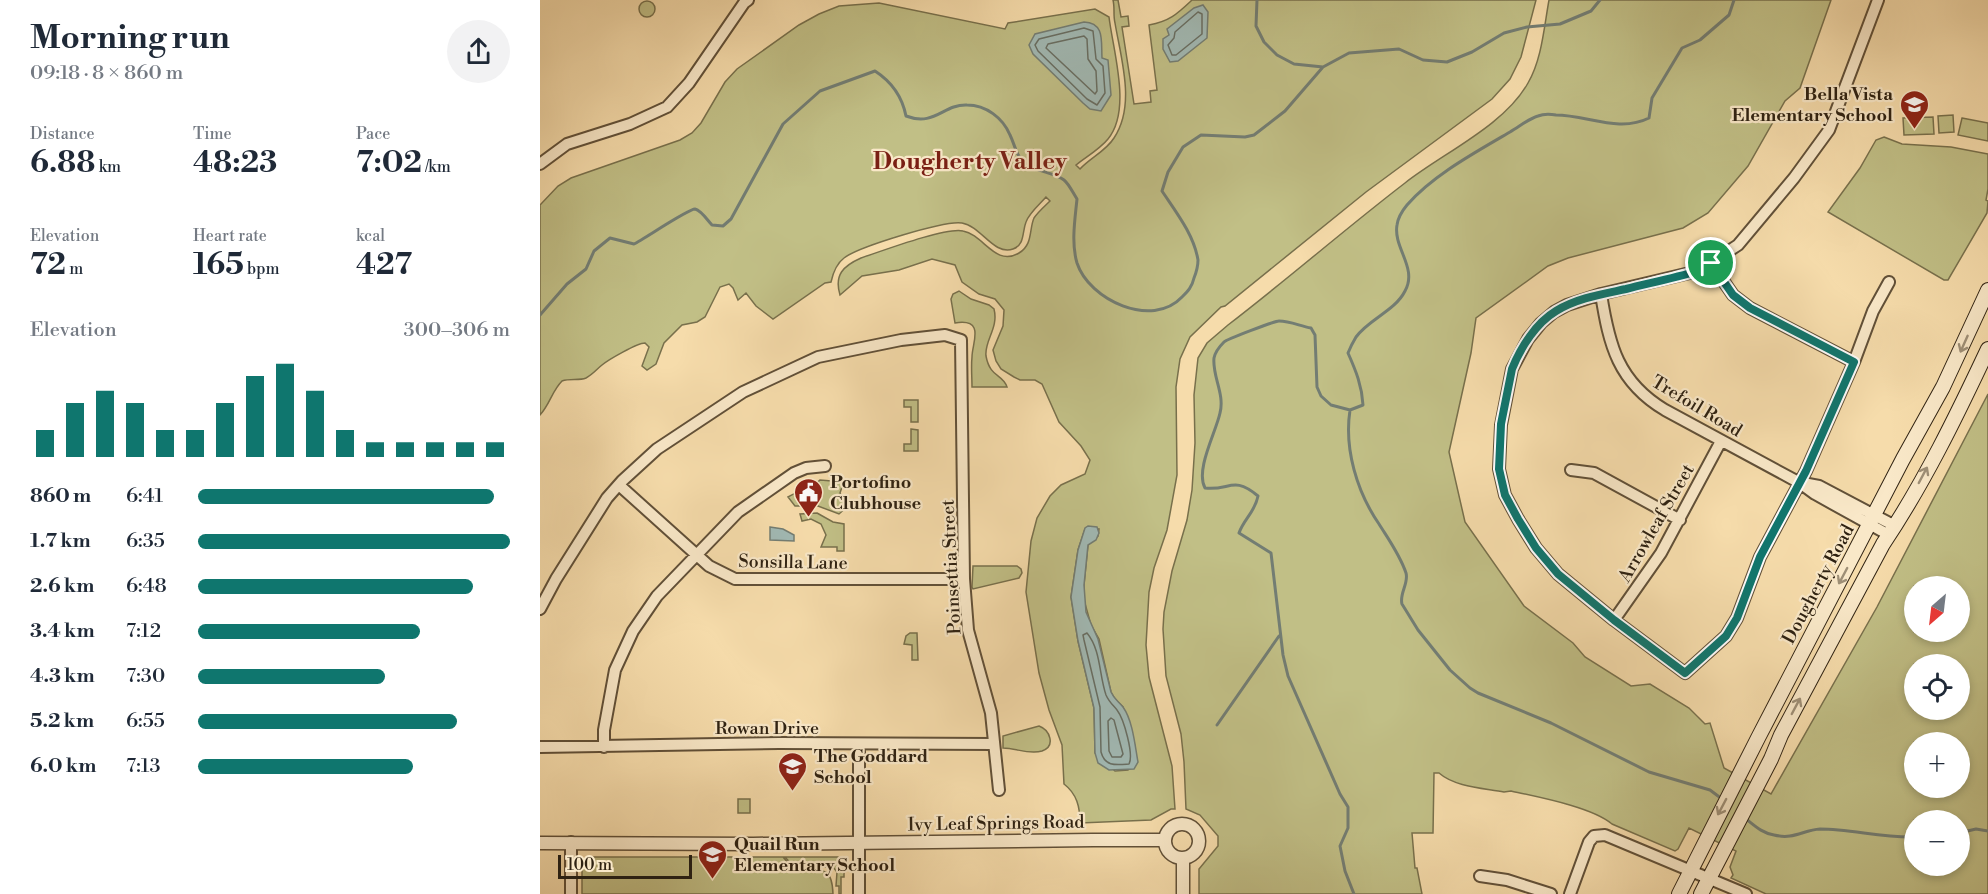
<!DOCTYPE html>
<meta charset="utf-8">
<style>
:root{--surface:#fff;--page:#f2f2f3;--text:#1f2937;--muted:#747a83;--accent:#0f766e}
body{margin:0;font-family:"Libre Bodoni",serif;background:var(--page);color:var(--text);height:100vh;display:flex;flex-direction:column;font-size:22px;white-space:nowrap}
*{box-sizing:border-box;margin:0}
p{font-size:20px;color:var(--muted)}
.icon{flex:none;width:33px;height:33px;fill:none;stroke:currentColor;stroke-width:2;stroke-linecap:round;stroke-linejoin:round}
.map{position:relative;flex:1;overflow:hidden}
.drawer{display:flex;flex-direction:column;background:var(--surface);width:540px}
.drawer>*{flex:none}
.needle{width:39px;rotate:208deg}
.tools{position:absolute;left:1364px;top:576px;display:grid;gap:12px}
.tools a{display:grid;place-items:center;width:66px;height:66px;border-radius:50%;background:var(--surface);box-shadow:0 3px 9px #0003;font-size:30px}
.scale{position:absolute;left:18px;bottom:15px;width:134px;box-sizing:border-box;padding-left:6px;border:3px solid #2f2212;border-top:0;font-size:16px;line-height:21px;white-space:nowrap;color:#2f2212;-webkit-text-stroke:4px #f9e8c8;paint-order:stroke}
.pin{position:absolute;display:grid;place-items:center;width:51px;height:51px;color:#fff;margin:-26px;border:3px solid #fff;border-radius:50%;box-shadow:0 2px 6px #0007}
.round{display:grid;place-items:center;flex:none;width:63px;height:63px;border-radius:32px;background:var(--page)}
.headline{display:flex;align-items:center;justify-content:space-between;height:102px;padding:0 30px}
h1{font-size:33px;font-weight:700;line-height:45px}
.metrics{display:grid;grid-template-columns:repeat(3,1fr);gap:9px;height:102px;padding:6px 30px}
.metrics div{display:grid;align-content:center}
.metrics b{font-size:30px;font-weight:700}
.metrics small{font-size:16px;font-weight:400}
.metrics p{font-size:16px}
.chart{height:168px;padding:12px 30px}
.chart p{display:flex;justify-content:space-between}
.chart svg{width:100%;height:108px;margin-top:6px;stroke:var(--accent);stroke-width:6}
ul{padding:0 30px;list-style:none;font-size:20px}
li{display:grid;grid-template-columns:96px 72px 1fr;align-items:center;height:45px}
li i{height:15px;border-radius:8px;background:var(--accent)}
main{display:flex;flex:1;min-height:0}
.map>svg:first-child{display:block}
.green{fill:#c1bf86;stroke:#78704c;stroke-width:1.5;fill-rule:evenodd}
.water{fill:#a1b9b4;stroke:#737d73;stroke-width:1.5}
.lines{fill:none;stroke-linecap:round;stroke-linejoin:round}
.shore{stroke:#686e63;stroke-width:1.5}
.stream{stroke:#737d73;stroke-width:3}
.minor-casing{stroke:#615038;stroke-width:14}
.tertiary-casing{stroke:#615038;stroke-width:15}
.secondary-casing{stroke:#2f2212;stroke-width:16}
.minor{stroke:#f9e8c8;stroke-width:10}
.tertiary{stroke:#f9e8c8;stroke-width:12}
.secondary{stroke:#f9e8c8;stroke-width:14}
.oneway{stroke:#9e8f76}
.route-casing{stroke:#fff;stroke-width:12}
.route{stroke:#0f766e;stroke-width:8}
.labels{text-anchor:middle;stroke-width:4.5;stroke-linejoin:round;paint-order:stroke}
.poi-label{font-size:18px;font-weight:bold;fill:#2f2212;stroke:#f9e8c8;text-anchor:start}
.street-label{font-size:18px;fill:#2f2212;stroke:#f9e8c8}
.district-label{font-size:24px;font-weight:bold;fill:#7a1f14;stroke:#f9e8c8}
</style>
<main>
<section class="drawer">
<div class="headline"><div><h1>Morning run</h1><p>09:18 · 8 × 860 m</p></div><a class="round"><svg class="icon" aria-label="share" viewBox="0 0 24 24"><path d="M12 15V3M7 8l5-5 5 5M5 13v7h14v-7"/></svg></a></div>
<div class="metrics">
<div><p>Distance</p><b>6.88<small> km</small></b></div>
<div><p>Time</p><b>48:23</b></div>
<div><p>Pace</p><b>7:02<small> /km</small></b></div>
</div>
<div class="metrics">
<div><p>Elevation</p><b>72<small> m</small></b></div>
<div><p>Heart rate</p><b>165<small> bpm</small></b></div>
<div><p>kcal</p><b>427</b></div>
</div>
<div class="chart"><p><span>Elevation</span>300–306 m</p>
<svg viewBox="0 0 160 44" preserveAspectRatio="none"><path d="M5 44V33M15 44V22M25 44V17M35 44V22M45 44V33M55 44V33M65 44V22M75 44V11M85 44V6M95 44V17M105 44V33M115 44V38M125 44V38M135 44V38M145 44V38M155 44V38"/></svg>
</div>
<ul>
<li><b>860 m</b>6:41<i style="width:95%"></i></li>
<li><b>1.7 km</b>6:35<i style="width:100%"></i></li>
<li><b>2.6 km</b>6:48<i style="width:88%"></i></li>
<li><b>3.4 km</b>7:12<i style="width:71%"></i></li>
<li><b>4.3 km</b>7:30<i style="width:60%"></i></li>
<li><b>5.2 km</b>6:55<i style="width:83%"></i></li>
<li><b>6.0 km</b>7:13<i style="width:69%"></i></li>
</ul>
</section>
<div class="map">
<svg width="1448" height="894" viewBox="0 0 1448 894">
<rect width="100%" height="100%" fill="#f6dcab"/>
<filter id="stains"><feTurbulence type="fractalNoise" baseFrequency=".00333" numOctaves="4"/><feColorMatrix values="0 0 0 0 .2 0 0 0 0 .09 0 0 0 0 .02 0 0 0 .5 -.17"/></filter>
<radialGradient id="worn" r=".72"><stop offset=".6" stop-color="#630" stop-opacity="0"/><stop offset="1" stop-color="#630" stop-opacity=".3"/></radialGradient>
<path class="green" d="M573 0H578L581 17 588 16 589 26 582 27 594 104 611 102 610 91 617 90 609 25C630 21 637 14 652 0H996L981 57 970 79 952 99 826 192 685 306 681 307 650 337 640 359 636 387 637 475 627 530 614 568 609 592 606 645 609 677 632 766 635 809H631L611 820 540 823C540 807 537 794 524 784L522 745 509 710 499 673 486 592 491 541 497 518 510 496 521 485 545 474 550 460 541 446 519 422 502 384 495 380H480L474 377 461 369 456 361 453 350 463 326 464 310 455 299 439 294 422 282 415 265 392 259 359 270 322 276 300 295C294 275 303 266 321 258 342 251 406 227 423 231 444 235 455 267 479 253 493 245 489 229 494 218 498 212 505 206 510 201L506 197C500 204 489 213 486 222 482 232 485 245 473 249 454 256 441 226 422 223 405 220 318 247 304 258 296 264 293 273 291 282L285 283 233 319 216 306 206 293 198 300 193 288 189 284 180 287 165 317 157 322 142 325 124 343 116 364 107 370 102 366 109 347 105 343C97 343 68 360 62 365 57 369 52 375 46 378 39 381 30 378 22 381 12 391 10 404 0 415V205L18 186 31 178 140 140 152 133 161 123 185 82 197 69 259 25 279 14 299 6 339 3 465 29 468 23 555 9 569 17C573 51 592 110 568 139 560 149 546 157 536 165L540 169C550 158 566 151 574 138 596 105 581 59 575 23 573 15 575 8 573 0ZM545 529H559L558 536 548 545 544 585V600L551 625 559 639 571 692 575 699 583 707 595 746 588 770 575 771 555 753 554 708 538 641 531 597 538 550Z
M1009 0H1291L1260 88 1245 101 1208 166 1168 213 1143 228 1028 258 1008 266 936 318 931 353 909 452 925 522 984 606 1033 643 1045 657 1091 686 1110 684 1149 708 1165 724 1170 723 1184 768 1231 794 1337 607 1448 394V894H1226L1191 878 1193 875 1190 867 1196 851 1149 828 1138 849 1135 851 1072 824C1052 807 998 797 971 791L964 792C943 788 915 787 899 773H894L893 833H872L875 868H877L882 894H659V869L678 846V836L660 815 646 809 644 762 641 734 626 676 623 629 624 612 632 571 647 520 652 490 655 443 654 395 658 358 667 343 688 325C748 279 805 229 865 183 903 153 964 126 988 83 1002 59 1004 27 1009 0ZM1374 586H1419V632H1374ZM1374 664H1419V710H1374ZM1374 742H1419V788H1374ZM1374 820H1419V866H1374Z
M99 9a8 8 0 1 1 16 0a8 8 0 1 1-16 0Z
M1413 115 1414 132 1399 133 1398 116Z
M1393 117 1394 134 1364 135 1363 118Z
M1422 118 1448 123V141L1418 135Z
M1344 137 1362 144 1411 147 1448 154V189L1446 200 1448 201 1447 213 1408 280H1404L1288 212 1320 168 1336 140Z
M419 291 431 299 449 305 454 309C459 328 444 341 446 356 450 378 463 374 467 387H432C432 377 431 367 432 357 432 343 446 318 415 323L411 299 413 294Z
M364 400H378V422H371V407H364Z
M371 429 378 430V451H364V444H371Z
M300 475 304 481 300 493C305 502 309 507 299 514L278 506H255L248 497C256 492 276 485 280 480L292 481Z
M277 513 293 522 304 524V551H297V547H281L286 535 281 524 271 519 262 521 260 514Z
M433 566H477L481 569 482 573 479 578 433 589 432 587Z
M370 633H377L378 660H372V645L364 644 366 636Z
M499 726C510 730 516 746 502 751 489 755 476 748 463 748V736Z
M198 799H210V813H198Z
M49 857H243L255 871C280 871 292 863 293 894H42V864Z
M245 857H298L304 862V877H301V894H299V886H296L297 872 293 867H278L277 864 254 867Z"/>
<path class="water" d="M663 5 668 12 667 38 638 61 630 62 623 49V39L629 35 627 29 654 8Z
M544 22C565 23 561 41 562 58L568 60 571 95 561 111 550 109 543 103 493 54 489 45 495 34Z
M548 526 557 527 559 533 556 540 548 545 544 585 546 612 558 639 571 692C574 699 578 701 583 707 593 721 595 746 598 762L594 769 569 770 558 763 555 753 554 708 538 641 531 597 538 550 545 528Z
M230 527 243 529 254 535V541L230 540Z"/>
<g class="lines">
<path class="shore" d="M658 12 662 14V34L636 55H632L628 45 634 38 635 32Z
M544 28 553 31 556 59 563 66 565 93 557 105 547 99 498 51 495 45 499 39Z
M544 36 547 39 548 59 556 71 557 91 555 94 506 48 508 44Z
M547 633C561 650 559 675 566 695 569 702 573 705 577 710 584 719 594 755 589 764 576 765 565 767 561 752L560 707 544 640 543 635Z
M571 718 574 720 583 754 581 757H572L569 751 568 721Z"/>
<path class="stream" d="M717 0 716 26 724 42 737 55 754 64 783 67
M0 315 27 284 46 269 54 251 70 238 94 244C104 239 148 209 155 209 161 210 168 221 172 225L183 226 191 219 243 124 280 91 335 71C352 82 362 96 366 116 395 127 403 104 427 105 446 105 463 118 470 135 475 145 476 156 485 163 496 172 513 172 524 180 529 184 533 193 537 199 535 219 531 243 537 263 549 300 612 329 642 297 648 291 652 287 654 278 656 273 658 266 658 260 654 235 636 212 622 191L628 172 643 147 661 135 705 137 714 135 745 111 783 67 809 53 859 49 883 60 907 62 932 52 964 33 987 27 1020 24 1051 11 1060 0
M810 410C804 449 817 492 839 524 849 540 860 555 866 573 869 583 859 594 862 604L878 630 910 670 930 688 938 693 1011 723 1109 772 1170 790 1182 799
M677 725 739 636
M1206 819C1215 826 1222 833 1234 835 1254 840 1263 830 1280 829 1311 829 1342 838 1374 837
M1419 833 1436 829 1448 831
M814 894 805 871 800 846 808 828V807L800 794 748 676 743 655 731 553 699 533C704 519 715 512 718 496 693 475 690 491 665 488 655 470 676 432 680 413 685 394 672 376 674 358 675 353 680 346 684 342 687 339 735 321 739 321 750 321 760 326 771 328L775 335 777 387 781 396 791 405 810 410 823 405C822 386 816 371 808 353 810 348 813 342 816 337 829 319 855 311 865 291 878 268 853 248 857 225 858 218 862 211 867 205 893 175 936 152 970 132 979 127 988 119 998 116 1003 114 1010 114 1016 115 1047 115 1079 133 1109 118L1112 98 1142 48 1160 40 1189 15 1194 0"/>
<defs>
<path id="minor" d="M1338 0 1289 130 1254 178 1198 245 1158 271 1061 294 1027 305 1014 312 1001 323 988 339 972 369 961 425 959 469 965 495 978 519 996 548 1018 574 1074 620 1145 673 1186 636 1197 618 1220 557 1266 471 1314 362 1333 311 1349 282
M0 164 27 144 90 124 127 107 149 83 204 3 208 0
M1171 263 1193 295 1210 308 1314 362
M1061 294C1069 345 1078 382 1125 410L1260 483 1275 494 1349 535
M1031 470 1054 473 1140 520
M1263 483 1279 486 1355 526
M79 485 169 566 195 579H424
M0 609 16 579 67 498 82 481 117 449 203 392 278 357 361 340 405 335 421 340 424 579 428 630 451 713 459 790
M1074 620 1121 553 1181 441
M319 745V894
M0 747 239 743 454 744
M64 747V730L75 670 93 631 117 596 198 512 254 473 266 468 285 466
M940 876 967 880 1011 894
M31 894V842
M1030 894 1049 842 1054 836 1065 835 1206 894"/>
<path id="tertiary" d="M625 841a17 17 0 1 1 34 0a17 17 0 1 1-34 0Z
M0 843 213 844 553 840H625
M643 894V858"/>
<path id="secondary" d="M1139 894 1218 738 1363 459 1403 387 1448 290
M1161 894 1231 759 1241 735 1343 544C1384 483 1417 415 1448 349"/>
</defs>
<use href="#minor" class="minor-casing"/>
<use href="#tertiary" class="tertiary-casing"/>
<use href="#secondary" class="secondary-casing"/>
<use href="#minor" class="minor"/>
<use href="#tertiary" class="tertiary"/>
<use href="#secondary" class="secondary"/>
</g>
<defs><path id="oneway-shaft" d="M-6 0H5M1.5-3L5.5 0L1.5 3" fill="none" stroke-width="1.6" stroke-linecap="round" stroke-linejoin="round" transform="scale(1.5)"/></defs>
<g class="oneway">
<use href="#oneway-shaft" transform="translate(1424 344) rotate(114)"/>
<use href="#oneway-shaft" transform="translate(1383 475) rotate(-62)"/>
<use href="#oneway-shaft" transform="translate(1303 576) rotate(118)"/>
<use href="#oneway-shaft" transform="translate(1256 706) rotate(-62)"/>
<use href="#oneway-shaft" transform="translate(1182 807) rotate(118)"/>
</g>
<g class="lines">
<defs>
<path id="route" d="M1171 263 1193 295 1210 308 1314 362 1266 471 1220 557 1197 618 1186 636 1145 673 1074 620 1018 574 996 548 978 519 965 495 959 469 961 424 972 369C981 347 996 323 1016 311 1037 298 1063 294 1086 289 1110 283 1134 278 1158 271Z"/>
</defs>
<use href="#route" class="route-casing"/>
<use href="#route" class="route"/>
</g>
<defs>
<symbol id="school-pin" viewBox="-11 -11 22 30"><path d="M0 17L-7.5 6A9.5 9.5 0 1 1 7.5 6Z" fill="#8f2418" stroke="#f9e8c8"/><path d="M0-5L7-2L0 1L-7-2ZM-4 1L0 2.5L4 1V4Q0 6-4 4Z" fill="#fff"/></symbol>
<symbol id="civic-pin" viewBox="-11 -11 22 30"><path d="M0 17L-7.5 6A9.5 9.5 0 1 1 7.5 6Z" fill="#8f2418" stroke="#f9e8c8"/><path d="M-.6-6.5H3V-4.5H.6V-3L4-1V1h2V6H-6V1h2V-1L-.6-3ZM-1.2 2.5V6h2.4V2.5Z" fill="#fff"/></symbol>
</defs>
<g fill-rule="evenodd">
<use href="#school-pin" x="1358" y="88" width="33" height="45"/>
<use href="#civic-pin" x="252" y="476" width="33" height="45"/>
<use href="#school-pin" x="236" y="750" width="33" height="45"/>
<use href="#school-pin" x="156" y="838" width="33" height="45"/>
</g>
<g class="labels">
<g class="poi-label">
<text x="1353" y="100" text-anchor="end">Bella Vista<tspan x="1353" dy="21">Elementary School</tspan></text>
<text x="290" y="488">Portofino<tspan x="290" dy="21">Clubhouse</tspan></text>
<text x="274" y="762">The Goddard<tspan x="274" dy="21">School</tspan></text>
<text x="194" y="850">Quail Run<tspan x="194" dy="21">Elementary School</tspan></text>
</g>
<g class="street-label">
<text transform="translate(1157 406) rotate(31)" y="6">Trefoil Road</text>
<text transform="translate(1116 523) rotate(-60)" y="6">Arrowleaf Street</text>
<text transform="translate(253 562) rotate(1)" y="6">Sonsilla Lane</text>
<text transform="translate(411 567) rotate(-93)" y="6">Poinsettia Street</text>
<text transform="translate(1278 584) rotate(-62)" y="6">Dougherty Road</text>
<text x="227" y="734">Rowan Drive</text>
<text transform="translate(456 823) rotate(-1)" y="6">Ivy Leaf Springs Road</text>
</g>
<g class="district-label">
<text x="430" y="169">Dougherty Valley</text>
</g>
</g>
<rect width="100%" height="100%" filter="url(#stains)"/>
<rect width="100%" height="100%" fill="url(#worn)"/>
</svg>
<div class="tools">
<a><svg class="needle" viewBox="-14 -14 28 28"><path d="M0-13l5 13h-10z" fill="#e53935"/><path d="M0 13l5-13h-10z" fill="#747a83"/></svg></a>
<a><svg class="icon" aria-label="locate" viewBox="0 0 24 24"><circle cx="12" cy="12" r="6"/><path d="M12 2v4M12 18v4M2 12h4M18 12h4"/></svg></a>
<a>+</a>
<a>−</a>
</div>
<div class="scale">100 m</div>
<div class="pin" style="left:1171px;top:263px;background:#1e9e55"><svg class="icon" aria-label="arrive" viewBox="0 0 24 24"><path d="M6 21V4h12l-3 4 3 4H6"/></svg></div>
</div>
</main>
